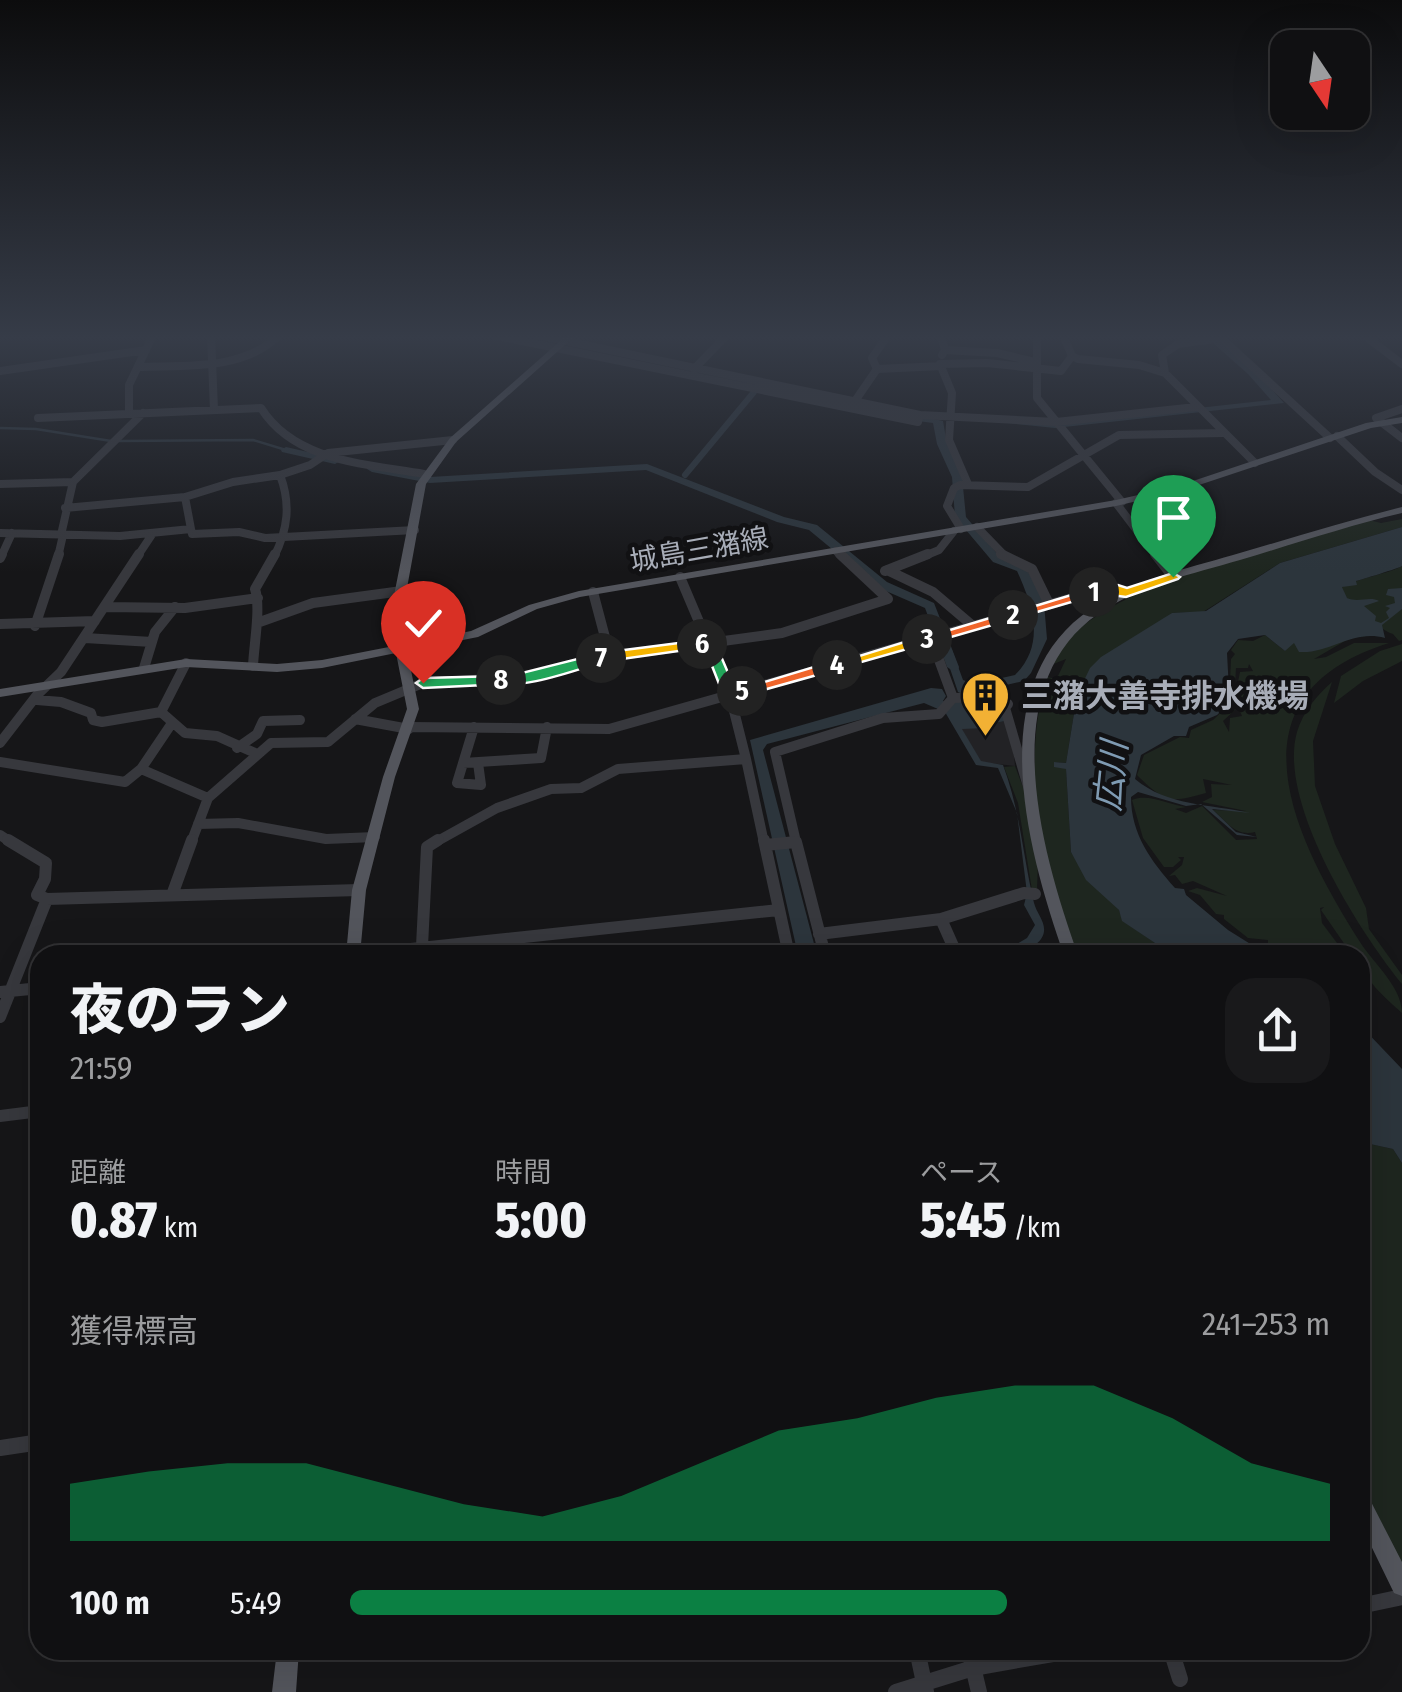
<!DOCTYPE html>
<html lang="ja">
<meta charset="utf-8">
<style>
:root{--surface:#101012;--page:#19191b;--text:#f1f3f6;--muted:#9c9d9f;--line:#303032;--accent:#0b8043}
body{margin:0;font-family:"Fira Sans Condensed","Noto Sans JP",sans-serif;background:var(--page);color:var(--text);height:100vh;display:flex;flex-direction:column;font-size:38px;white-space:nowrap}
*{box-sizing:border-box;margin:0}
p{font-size:32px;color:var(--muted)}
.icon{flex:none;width:55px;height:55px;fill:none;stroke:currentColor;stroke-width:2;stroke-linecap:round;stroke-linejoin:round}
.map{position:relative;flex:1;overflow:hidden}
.sheet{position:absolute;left:30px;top:945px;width:1340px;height:715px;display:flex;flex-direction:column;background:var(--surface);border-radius:30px;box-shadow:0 10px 40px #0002,0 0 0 2px var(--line)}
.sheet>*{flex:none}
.needle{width:65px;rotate:167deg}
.fabs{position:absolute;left:1270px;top:30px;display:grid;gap:20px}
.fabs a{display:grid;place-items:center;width:100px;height:100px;border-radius:20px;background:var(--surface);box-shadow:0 10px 40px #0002,0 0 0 2px var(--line);font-size:50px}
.pin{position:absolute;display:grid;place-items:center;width:85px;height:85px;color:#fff;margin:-102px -42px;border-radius:50% 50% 50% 0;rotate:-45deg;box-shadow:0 0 10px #0007}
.pin .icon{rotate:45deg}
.km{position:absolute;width:50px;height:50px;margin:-25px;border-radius:50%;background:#222;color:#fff;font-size:28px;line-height:50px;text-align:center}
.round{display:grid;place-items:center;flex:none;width:105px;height:105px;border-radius:30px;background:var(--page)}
.summary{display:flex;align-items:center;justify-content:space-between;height:170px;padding:0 40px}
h1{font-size:55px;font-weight:800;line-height:75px}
.figures{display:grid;grid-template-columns:repeat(3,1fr);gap:15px;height:170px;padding:10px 40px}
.figures div{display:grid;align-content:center}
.figures b{font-size:50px;font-weight:800}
.figures small{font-size:28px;font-weight:400}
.figures p{font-size:28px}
.chart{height:280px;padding:20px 40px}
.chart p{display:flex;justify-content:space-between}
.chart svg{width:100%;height:180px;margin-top:10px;fill:var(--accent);opacity:.7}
ul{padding:0 40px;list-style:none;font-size:32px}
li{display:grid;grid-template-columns:160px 120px 1fr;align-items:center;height:75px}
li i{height:25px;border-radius:12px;background:var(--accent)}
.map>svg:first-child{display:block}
.built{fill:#222225}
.green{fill:#1e261f}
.water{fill:#2c353c}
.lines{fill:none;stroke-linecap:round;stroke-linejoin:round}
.stream{stroke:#2c353c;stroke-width:2.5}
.canal{stroke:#2c353c;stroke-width:6}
.river{fill:#2c353c;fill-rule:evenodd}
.minor-far3{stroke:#37383d;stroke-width:8}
.minor-far2{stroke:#37383d;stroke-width:10}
.minor-far1{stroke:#37383d;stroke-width:12}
.minor{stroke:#37383d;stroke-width:16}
.major{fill:#53555c;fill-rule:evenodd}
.split-1{fill:#f5b400;stroke:#fff;stroke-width:2.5}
.split-2{fill:#f0652b;stroke:#fff;stroke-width:2.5}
.split-3{fill:#f0652b;stroke:#fff;stroke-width:2.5}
.split-4{fill:#f5b400;stroke:#fff;stroke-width:2.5}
.split-5{fill:#f0652b;stroke:#fff;stroke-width:2.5}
.split-6{fill:#22a559;stroke:#fff;stroke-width:2.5}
.split-7{fill:#f5b400;stroke:#fff;stroke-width:2.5}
.split-8{fill:#22a559;stroke:#fff;stroke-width:2.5}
.split-9{fill:#22a559;stroke:#fff;stroke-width:2.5}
.labels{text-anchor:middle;stroke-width:9;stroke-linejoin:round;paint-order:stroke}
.far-street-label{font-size:28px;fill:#a8adb8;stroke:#111113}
.poi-label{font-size:32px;font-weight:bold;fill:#a8adb8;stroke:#111113;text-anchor:start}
.water-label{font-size:35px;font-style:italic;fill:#7f9bb3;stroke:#111113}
</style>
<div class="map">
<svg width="1402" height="1692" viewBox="0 0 1402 1692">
<rect width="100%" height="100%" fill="#161618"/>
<path class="built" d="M1005 721 1012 735 1015 766 981 762 961 728Z"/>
<path class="green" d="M1402 519V527L1280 563 1203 612 1172 613 1085 681 1058 676 1066 659 1051 665C1080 587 1292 543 1369 520L1381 523Z
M1402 566V640L1399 641 1393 634C1374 628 1366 607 1346 598L1342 587C1359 578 1391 573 1402 566Z
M1353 630 1375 635 1350 638 1314 659 1326 657 1354 643H1389C1222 695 1294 838 1360 942 1374 964 1402 987 1402 1013 1387 999 1360 978 1360 955H1352L1321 910 1324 907 1320 908 1322 923 1346 955 1335 952V955L1268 953V940L1248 938 1224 919V915L1216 914 1200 895 1188 891 1197 888 1227 896 1193 881 1182 884 1175 875 1169 876 1182 865 1184 857H1178L1181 860 1173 867H1164L1143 838 1132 800C1149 793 1168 805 1186 807L1175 809 1186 813 1202 806 1236 840 1257 839 1255 832C1236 837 1227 822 1213 810L1246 811 1202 802 1212 797 1211 784 1232 785 1203 779 1206 793C1170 803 1165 803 1137 775L1144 755 1180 737 1189 738 1191 730 1213 720 1230 704 1236 709 1223 721 1229 732 1230 718 1242 716 1230 688 1237 687 1240 672 1253 671 1249 664 1248 668H1236L1235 685 1230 682 1231 659 1235 654 1231 650 1238 640 1253 641 1265 635 1285 651 1290 643Z
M1402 644V661L1363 681 1334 703 1341 676 1380 651Z
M1047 677 1061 680 1059 688 1077 695 1066 763 1054 762 1066 769 1071 852 1119 910 1123 921 1173 955H1077C1043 867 1019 769 1047 677Z
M1332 682 1313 741 1315 786 1335 844 1366 908 1369 929 1402 975V984C1359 931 1277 802 1297 732 1303 712 1316 696 1332 682Z
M1015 766 1027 798 1038 861 1037 890H1032L1018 803 1004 767Z
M1360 1131 1370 1144 1393 1149 1402 1163V1570L1360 1486Z"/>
<path class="water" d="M1204 335H1214L1258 374 1284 403 1055 428 998 422 1052 424 1271 400 1248 374Z
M1402 527V566C1400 568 1360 580 1356 581L1357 585 1342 587 1347 598C1358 603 1370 596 1379 601L1364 606 1376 616 1375 621 1381 623 1389 618 1386 612 1390 608 1385 606 1395 603 1394 597 1386 595 1388 589 1402 588V609L1382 625 1385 638C1352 629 1331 654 1299 652L1294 643 1285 651 1265 635 1238 639 1227 653 1229 690 1235 706 1229 703 1217 715 1189 727 1186 736H1174L1141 755 1135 779C1167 806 1210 804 1250 813L1212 809 1236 832 1257 837 1237 835 1201 804 1186 806 1138 792 1131 797C1131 834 1151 861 1175 888L1184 889 1186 895 1228 930 1268 955H1173L1122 921 1119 910 1086 880 1071 852 1066 769 1054 767V762L1066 763 1077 695 1090 668 1101 657 1172 613 1206 611 1280 563Z
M943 648 952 650 963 680 977 685 981 692 976 695 998 701 1005 721 984 725 985 728 962 729 981 761 1003 765C1020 810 1023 856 1034 903 1037 915 1050 926 1041 939 1036 948 1009 955 998 955L1027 938 1035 925 1024 905 1027 893 1017 813 998 768 976 765 945 712 924 703 767 744 763 750 817 955H798L750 740 931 688 942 689 946 696 943 701 952 705 965 695 958 692Z
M1360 1025 1402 1069V1163L1393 1149 1370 1144 1360 1153V1126L1364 1121 1360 1116Z"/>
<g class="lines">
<path class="stream" d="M0 428 36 429 111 441
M119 441 253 440 286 450"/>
<path class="canal" d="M685 475 754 392"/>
<path class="river" d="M921 416 943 421 947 444 962 477 966 517 1001 558 1026 567 1044 603 1047 639 1031 673 1024 681 967 694 960 690 962 687 1015 675C1046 644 1033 606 1017 571L993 562 955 517 952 477 937 444 933 423 918 421 916 419Z
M286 447 339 459 340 461 335 464 282 452 281 450Z
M647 464 784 517 817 525 887 582 934 603 959 667 958 670 953 671 947 667 925 608 879 588 809 530 777 522 646 470 430 483 372 472 367 469 372 466 430 477Z
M1064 679 1104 689 1106 692 1099 696 1059 686 1057 683Z"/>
<path class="minor-far3" d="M211 335 214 410
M493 335 918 422 920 415
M537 335 920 415 1056 422 1196 407
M941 335 945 350 942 355
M1037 335V398L1122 502
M1063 335 1072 356 1078 359 1139 365 1165 373
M1218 335 1330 438
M1364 335 1402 364
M1222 338 1178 344 1162 355 1165 373 1255 463
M945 350 997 353 1035 362
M940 364 987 363 1061 371 1072 356
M940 364 952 393 949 440 968 484
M138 367C184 365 244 371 279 335
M694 369 727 335
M877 369 942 366
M0 371 146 350
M855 401 877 369 872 358 888 335
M1402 409 1376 418 1402 438
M129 413V385L153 335
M38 418 261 408C295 462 367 464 424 474
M1337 436 1375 472 1402 490
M0 484 73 482
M185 497 191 529
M1116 503 1157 557
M65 508 185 497 233 482 280 475 310 465 328 453 453 440
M977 527 1006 557
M961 529 947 506 954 488 960 485 1028 487 1119 435 1223 433
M0 533 120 536 191 529 192 534 239 532 265 538 415 530
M61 535 73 482 143 413
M836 551 842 557
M1 557 12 533
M58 557 63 535
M137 557 153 533
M274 557C288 529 291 504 280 475
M922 557 939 550 954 531"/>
<path class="minor-far2" d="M1001 554 1032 569 1049 604
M1155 554 1173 577
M0 558 2 554
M887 570 933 592 973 626
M885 571 928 554
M680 577 730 695 746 759
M593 592 610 656
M105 607 185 608 258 598
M257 623 313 603 402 591
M0 624 95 621
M35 626 59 554
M85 638 152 642
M931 638 953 698 994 697 1008 704 1005 708 1029 790
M253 666C254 644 261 607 255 589L275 554
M144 668 155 632 175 607
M37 700 61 702 91 713 93 720 102 722 161 712 185 733 217 736 255 753
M161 712 186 663
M355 719 409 729
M410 727 609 729 1104 589 1126 593
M474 727 457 783 481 785 478 763
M0 743 37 695 61 672 139 554
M237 748 257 734 263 721 300 720
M0 762 125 782 141 769 170 726
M463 763 541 758 547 727
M141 769 208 798
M198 824 238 823 326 839 375 837
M0 835 12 843
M796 842 775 752 883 718 939 714 953 698
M191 843 208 798 271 743 328 742 375 703 423 683 539 676 598 658 782 633 888 599 840 554
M434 843 497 808 551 789 581 788 618 769 746 759 764 843
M790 843H796"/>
<path class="minor-far1" d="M8 840 46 863 45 879 37 895 47 899 359 890
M764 840 789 955
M765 845 796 842 825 955
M172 895 192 840
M941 919 957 955
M819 934 941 919 1024 893 1035 894
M422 946 427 847 438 840
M354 955 779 910
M0 992 40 988
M0 1017 47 899
M0 1116 40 1111"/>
<path class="minor" d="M0 1448 40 1442
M1360 1606 1402 1597
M917 1650 926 1692
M969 1650 979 1692
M1171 1650 1180 1679
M896 1692 973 1668 1076 1650"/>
<path class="major" d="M567 335H576L456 442 426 484 401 621 405 644 471 631 529 605 579 591 1116 500 1178 486 1366 423 1402 417V423L1371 428 1184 490 1116 506 580 597 537 609 478 637 407 651 419 709 395 777 366 890 360 955H346L352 890 383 777 407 709 396 653 322 668 277 672 186 667 0 697V689L186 659 277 664 322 660 394 646 389 621 416 484 450 438Z
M1402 507V513C1347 526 1294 544 1240 560 1192 574 1140 585 1098 614 992 687 1043 856 1078 955H1064C1028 852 980 683 1091 609 1133 580 1185 569 1233 555 1289 539 1345 521 1402 507Z
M1360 1491 1367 1494 1402 1562V1596L1394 1593 1360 1523Z
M277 1650H299L296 1692H272Z"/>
</g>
<linearGradient id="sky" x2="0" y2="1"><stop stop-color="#0c0c0d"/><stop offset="0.59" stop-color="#363c48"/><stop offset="1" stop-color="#363c48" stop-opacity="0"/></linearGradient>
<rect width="1402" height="572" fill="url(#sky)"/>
<path class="split-1" d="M1173 573 1180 577 1178 579 1126 597 1088 592 1118 585 1127 588Z"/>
<path class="split-2" d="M1094 588 1101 592 1099 594 1013 619 1006 615Z"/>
<path class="split-3" d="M1013 611 1017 612V618L927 644 920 639Z"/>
<path class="split-4" d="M927 635 934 639 932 642 837 669 830 665Z"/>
<path class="split-5" d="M837 660 842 661V668L742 696 735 691Z"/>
<path class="split-6" d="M702 640H714L735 689 747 688V695L725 699 705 648 695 644Z"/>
<path class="split-7" d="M702 640 707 641V647L601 662 594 658 601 653Z"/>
<path class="split-8" d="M601 653 608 658 606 661C581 668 514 694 494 680Z"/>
<path class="split-9" d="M501 676 508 680 506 684 423 688 416 683 423 678Z"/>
<defs>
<symbol id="building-pin" viewBox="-11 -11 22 30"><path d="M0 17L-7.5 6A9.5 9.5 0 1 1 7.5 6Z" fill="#f2b134" stroke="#111113"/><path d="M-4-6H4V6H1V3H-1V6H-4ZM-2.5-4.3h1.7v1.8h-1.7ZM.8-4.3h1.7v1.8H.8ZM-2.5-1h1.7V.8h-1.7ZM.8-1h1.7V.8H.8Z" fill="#111"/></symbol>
</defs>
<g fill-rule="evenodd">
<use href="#building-pin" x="958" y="668" width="55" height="75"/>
</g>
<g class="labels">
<g class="far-street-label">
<text transform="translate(699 549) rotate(-10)" y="10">城島三潴線</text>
</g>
<g class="poi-label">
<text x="1021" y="707">三潴大善寺排水機場</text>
</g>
<g class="water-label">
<text transform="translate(1111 776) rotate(-84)" y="12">広川</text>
</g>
</g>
</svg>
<div class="fabs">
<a><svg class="needle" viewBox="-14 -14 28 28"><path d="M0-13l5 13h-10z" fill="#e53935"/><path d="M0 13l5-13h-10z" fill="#9c9d9f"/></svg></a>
</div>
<div class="pin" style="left:1173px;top:577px;background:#1e9e55"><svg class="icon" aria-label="arrive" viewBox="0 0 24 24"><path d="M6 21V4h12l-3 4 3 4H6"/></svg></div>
<div class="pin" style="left:423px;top:683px;background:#d93025"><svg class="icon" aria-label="check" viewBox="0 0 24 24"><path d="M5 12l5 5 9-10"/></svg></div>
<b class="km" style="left:1094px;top:592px">1</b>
<b class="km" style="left:1013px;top:615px">2</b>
<b class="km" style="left:927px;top:639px">3</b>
<b class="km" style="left:837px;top:665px">4</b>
<b class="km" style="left:742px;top:691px">5</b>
<b class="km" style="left:702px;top:644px">6</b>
<b class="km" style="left:601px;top:658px">7</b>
<b class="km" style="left:501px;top:680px">8</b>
<section class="sheet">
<div class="summary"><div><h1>夜のラン</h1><p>21:59</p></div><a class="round"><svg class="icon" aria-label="share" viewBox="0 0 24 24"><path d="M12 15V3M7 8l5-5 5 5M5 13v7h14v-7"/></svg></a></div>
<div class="figures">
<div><p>距離</p><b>0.87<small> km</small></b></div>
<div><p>時間</p><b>5:00</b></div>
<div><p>ペース</p><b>5:45<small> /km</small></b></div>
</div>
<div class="chart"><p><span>獲得標高</span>241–253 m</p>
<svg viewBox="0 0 160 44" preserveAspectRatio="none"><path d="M0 44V30L10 27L20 25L30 25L40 30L50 35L60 38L70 33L80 25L90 17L100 14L110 9L120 6L130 6L140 14L150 25L160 30V44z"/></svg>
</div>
<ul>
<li><b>100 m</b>5:49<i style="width:67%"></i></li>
</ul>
</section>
</div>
